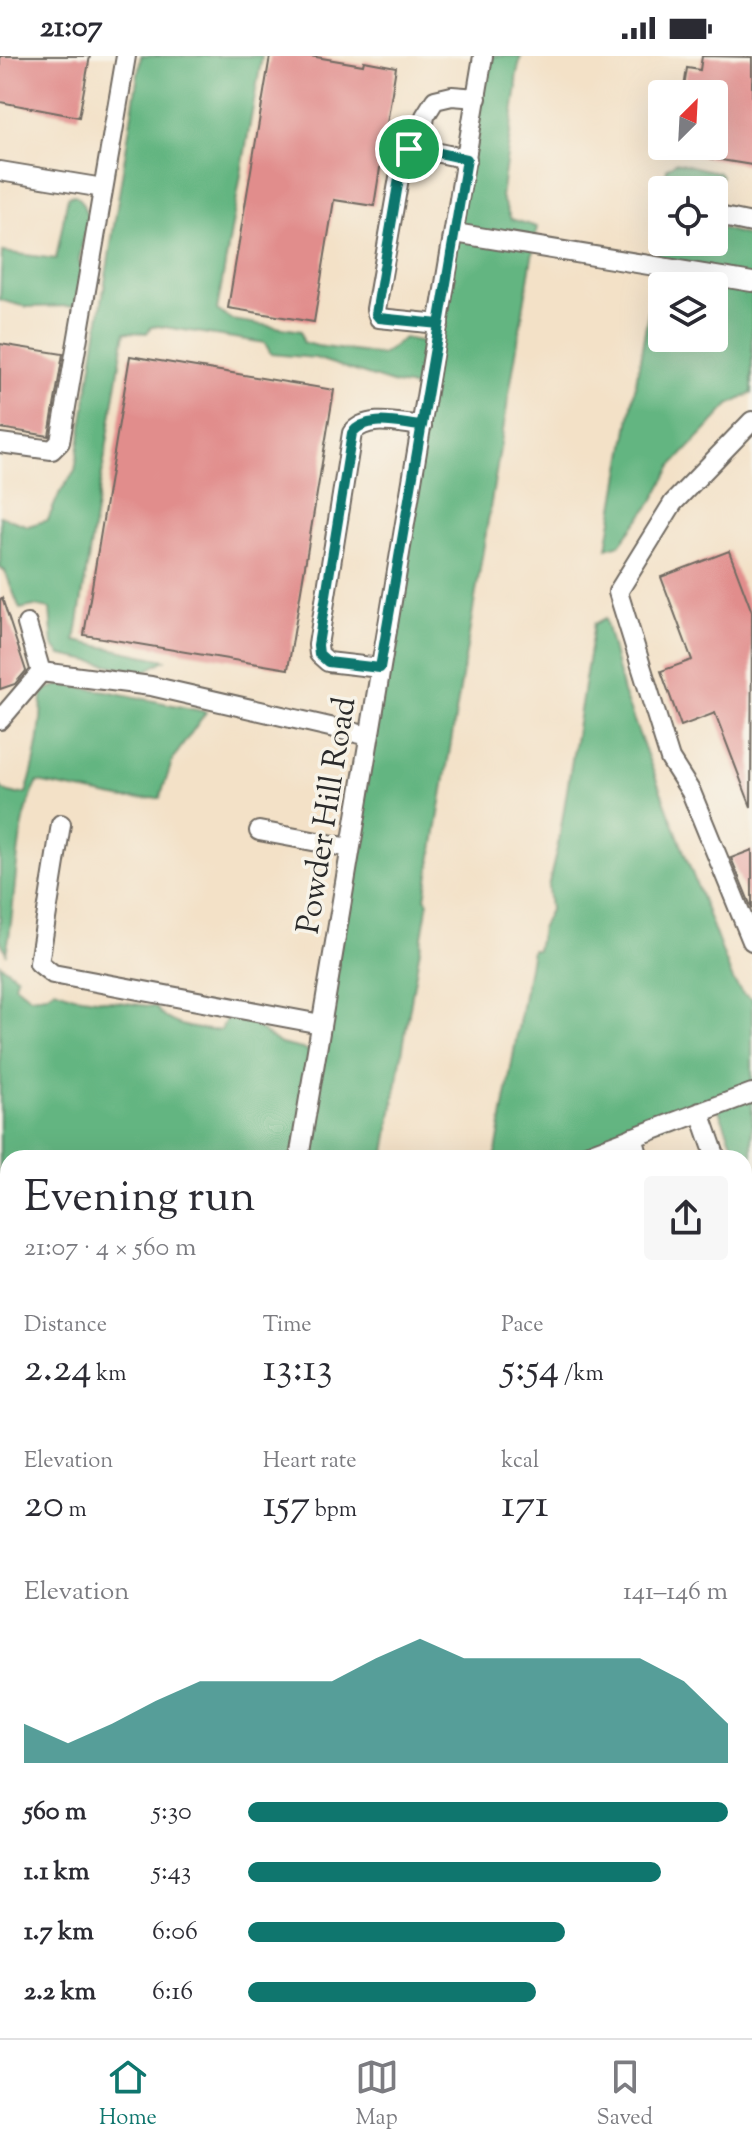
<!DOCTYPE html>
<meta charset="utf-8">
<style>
:root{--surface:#fff;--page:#f7f7f7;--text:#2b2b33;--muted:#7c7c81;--line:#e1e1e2;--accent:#0f766e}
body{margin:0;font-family:"Sorts Mill Goudy",serif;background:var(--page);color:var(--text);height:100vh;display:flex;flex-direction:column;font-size:30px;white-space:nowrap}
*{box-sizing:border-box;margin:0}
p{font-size:26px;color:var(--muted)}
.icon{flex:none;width:44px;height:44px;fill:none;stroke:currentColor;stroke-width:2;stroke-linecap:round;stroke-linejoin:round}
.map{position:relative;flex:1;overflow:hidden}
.details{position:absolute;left:0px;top:1094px;width:752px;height:888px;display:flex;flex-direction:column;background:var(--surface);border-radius:24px 24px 0 0;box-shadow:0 8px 32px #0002}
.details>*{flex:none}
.needle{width:52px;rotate:24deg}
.buttons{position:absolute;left:648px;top:24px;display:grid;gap:16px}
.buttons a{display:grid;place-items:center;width:80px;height:80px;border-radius:8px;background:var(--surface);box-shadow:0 8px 32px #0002;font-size:40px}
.pin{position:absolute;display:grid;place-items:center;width:68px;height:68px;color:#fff;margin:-34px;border:4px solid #fff;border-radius:50%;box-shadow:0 2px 8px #0007}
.round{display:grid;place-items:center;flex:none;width:84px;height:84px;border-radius:8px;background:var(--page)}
.headline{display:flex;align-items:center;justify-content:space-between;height:136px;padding:0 24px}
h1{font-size:44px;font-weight:600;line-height:60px}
.figures{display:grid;grid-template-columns:repeat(3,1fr);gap:12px;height:136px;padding:8px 24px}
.figures div{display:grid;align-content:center}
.figures b{font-size:40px;font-weight:600}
.figures small{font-size:22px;font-weight:400}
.figures p{font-size:22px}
.chart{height:224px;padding:16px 24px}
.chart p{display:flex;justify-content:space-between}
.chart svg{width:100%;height:144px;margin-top:8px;fill:var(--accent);opacity:.7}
ul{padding:0 24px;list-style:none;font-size:26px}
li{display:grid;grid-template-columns:128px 96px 1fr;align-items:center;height:60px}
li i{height:20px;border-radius:10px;background:var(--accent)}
.status{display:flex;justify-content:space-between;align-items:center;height:56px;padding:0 40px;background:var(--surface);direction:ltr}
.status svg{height:22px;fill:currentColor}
.tabs{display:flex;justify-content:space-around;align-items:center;height:112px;border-top:2px solid var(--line);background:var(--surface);font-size:22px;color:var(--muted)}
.tabs a{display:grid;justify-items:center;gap:4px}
.tabs .current{color:var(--accent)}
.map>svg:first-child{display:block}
.forest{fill:#63b581;stroke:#477056;stroke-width:2;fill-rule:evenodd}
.building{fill:#e18d8c}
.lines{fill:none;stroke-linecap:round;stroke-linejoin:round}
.minor-casing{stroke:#716b62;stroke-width:22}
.minor{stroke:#fff;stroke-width:18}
.route-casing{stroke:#fff;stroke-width:16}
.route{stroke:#0f766e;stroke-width:10}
.labels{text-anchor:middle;stroke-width:7;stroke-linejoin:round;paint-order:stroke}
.street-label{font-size:32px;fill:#2b2b2b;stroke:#f7f3e8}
</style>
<div class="status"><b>21:07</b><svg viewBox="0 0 49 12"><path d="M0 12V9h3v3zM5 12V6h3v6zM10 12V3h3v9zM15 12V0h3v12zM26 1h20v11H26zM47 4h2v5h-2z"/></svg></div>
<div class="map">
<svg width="752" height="1982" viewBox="0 0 752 1982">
<rect width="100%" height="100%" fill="#f7f3e8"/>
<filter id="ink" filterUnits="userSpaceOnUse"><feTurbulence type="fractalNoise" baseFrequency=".0125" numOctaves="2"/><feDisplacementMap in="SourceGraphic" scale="16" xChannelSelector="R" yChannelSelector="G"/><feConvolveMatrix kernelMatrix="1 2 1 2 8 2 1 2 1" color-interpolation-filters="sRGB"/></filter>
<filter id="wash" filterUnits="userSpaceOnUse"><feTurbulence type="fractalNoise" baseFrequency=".006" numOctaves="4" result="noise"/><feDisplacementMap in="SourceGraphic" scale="32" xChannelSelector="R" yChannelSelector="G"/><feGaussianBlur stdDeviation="1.8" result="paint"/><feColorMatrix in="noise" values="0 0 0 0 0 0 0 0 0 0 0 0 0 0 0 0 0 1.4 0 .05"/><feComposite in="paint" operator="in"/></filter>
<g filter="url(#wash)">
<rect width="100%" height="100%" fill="#f3e1c7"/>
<path class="forest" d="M141 0H262L217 254 232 264 301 275 303 286 317 290 382 299 404 282 434 288 483 0H521L516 23 517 30 501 141 511 163 537 171 425 842 428 846 384 1102H8V1130L0 1123V908L17 921 15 929 30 941 46 939 55 933 74 940 156 951C166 970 201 975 221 974L226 963 248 966 281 988 315 996 427 333 395 328 315 302 271 298 265 287 158 270 151 271 147 277 125 276 75 585 165 604 144 616 61 599 53 589 50 553 34 550 20 553 5 515 0 511V460L28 470 48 464 60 436 75 415Z
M676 106 720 117 722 120 713 134H664L667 112Z
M75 139 81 144 88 161 79 204 82 214 75 250 27 251 0 244 2 196 56 203 68 140Z
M662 157V186H714V170L752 181V337L729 349 672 410 653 445 620 488 607 492 657 206ZM662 230H714V282H662Z
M605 562 623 636 733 924 743 938 752 943V1121L744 1115V1102H738L717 1049 574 1102H495L532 894H537L541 872 550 854 548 831 559 784 594 568Z
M60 629 107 635 206 656 173 703 160 742 125 743 38 726C12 772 18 846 6 897L0 883V729C4 739 17 739 26 737 37 704 42 674 42 639L47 633Z
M752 1429V1694L745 1710 752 1729 744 1736V1433Z
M752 1855V1982H422L420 1974H744V1857Z
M0 1960 8 1964V1974H231L230 1982H0Z"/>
<g id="blocks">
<path class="building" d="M0 0H90L79 61 0 46Z
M270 0H310L363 9 364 5 396 11 374 150 334 144 314 266 228 252Z
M702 0 752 1V109L678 97 679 90H714V38H683L687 12 700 14Z
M0 288 63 298 49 380 0 372Z
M130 300 334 334 288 613 84 579Z
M729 495 752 556 751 751 715 657 681 670 661 615 692 604 661 521Z
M2 542 26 615 15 628 0 633V543Z
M752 794V853L731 802Z"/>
</g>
</g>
<g filter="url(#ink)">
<use href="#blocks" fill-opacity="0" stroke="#716b62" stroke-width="2"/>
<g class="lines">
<defs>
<path id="minor" d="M421 89 435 96 467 103
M0 115 103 132
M714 159 752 167
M455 177 752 226
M439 268 379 262 376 253 403 99 421 89 425 60 435 44 452 40 477 42
M752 365 673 447 618 536 670 703 691 736 752 885
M0 387 52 394 60 386 126 0
M27 568 41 616 151 630 369 680
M380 612 328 606 319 598 318 589 352 377C367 358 400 368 422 370
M0 664 41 616
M61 768 39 907 53 918 321 968
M259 775 350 792
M700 1056 716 1102
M633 1081 639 1102
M299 1102 483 0
M578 1102 752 1037
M0 1721 8 1718
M744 1858 752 1856
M176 1982 219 1974"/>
</defs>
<use href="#minor" class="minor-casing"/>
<use href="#minor" class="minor"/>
</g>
</g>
<g class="lines" filter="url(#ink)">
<defs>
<path id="route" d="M409 93 421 89 435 96 467 103 422 370C400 368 367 358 352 377L318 589 319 598 328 606 380 612C400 497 419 383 439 268L379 262 376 258 403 99 409 93"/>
</defs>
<use href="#route" class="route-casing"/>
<use href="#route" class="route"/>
</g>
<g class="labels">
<g class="street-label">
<text transform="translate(325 759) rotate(-81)" y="11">Powder Hill Road</text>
</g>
</g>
</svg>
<div class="buttons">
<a><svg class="needle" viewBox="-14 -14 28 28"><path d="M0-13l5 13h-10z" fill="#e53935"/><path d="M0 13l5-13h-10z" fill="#7c7c81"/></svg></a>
<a><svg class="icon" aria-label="locate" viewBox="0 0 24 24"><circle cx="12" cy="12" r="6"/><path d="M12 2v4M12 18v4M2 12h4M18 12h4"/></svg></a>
<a><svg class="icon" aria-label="layers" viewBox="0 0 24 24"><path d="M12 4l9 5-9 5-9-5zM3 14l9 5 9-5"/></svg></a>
</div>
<div class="pin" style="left:409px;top:93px;background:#1e9e55"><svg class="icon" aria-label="arrive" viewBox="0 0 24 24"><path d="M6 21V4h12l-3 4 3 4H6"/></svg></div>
<section class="details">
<div class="headline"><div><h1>Evening run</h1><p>21:07 · 4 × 560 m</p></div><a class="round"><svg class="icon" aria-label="share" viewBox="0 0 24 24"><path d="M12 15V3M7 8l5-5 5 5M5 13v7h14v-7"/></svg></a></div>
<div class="figures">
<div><p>Distance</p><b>2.24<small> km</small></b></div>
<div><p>Time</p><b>13:13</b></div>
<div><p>Pace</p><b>5:54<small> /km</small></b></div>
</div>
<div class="figures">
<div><p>Elevation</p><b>20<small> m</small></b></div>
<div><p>Heart rate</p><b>157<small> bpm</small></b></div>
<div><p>kcal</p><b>171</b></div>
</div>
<div class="chart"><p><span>Elevation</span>141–146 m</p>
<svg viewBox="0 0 160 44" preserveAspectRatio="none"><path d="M0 44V32L10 38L20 32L30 25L40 19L50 19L60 19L70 19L80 12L90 6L100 12L110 12L120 12L130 12L140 12L150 19L160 32V44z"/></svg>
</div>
<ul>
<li><b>560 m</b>5:30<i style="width:100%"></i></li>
<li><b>1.1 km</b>5:43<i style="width:86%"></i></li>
<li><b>1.7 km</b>6:06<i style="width:66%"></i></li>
<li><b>2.2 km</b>6:16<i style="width:60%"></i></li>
</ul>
</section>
</div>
<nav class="tabs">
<a class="current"><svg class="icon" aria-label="home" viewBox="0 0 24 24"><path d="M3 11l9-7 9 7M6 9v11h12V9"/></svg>Home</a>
<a><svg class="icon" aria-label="map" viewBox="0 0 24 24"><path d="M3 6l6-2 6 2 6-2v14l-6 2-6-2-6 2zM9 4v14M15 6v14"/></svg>Map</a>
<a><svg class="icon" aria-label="saved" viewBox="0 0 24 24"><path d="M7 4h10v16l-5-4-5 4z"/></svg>Saved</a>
</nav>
